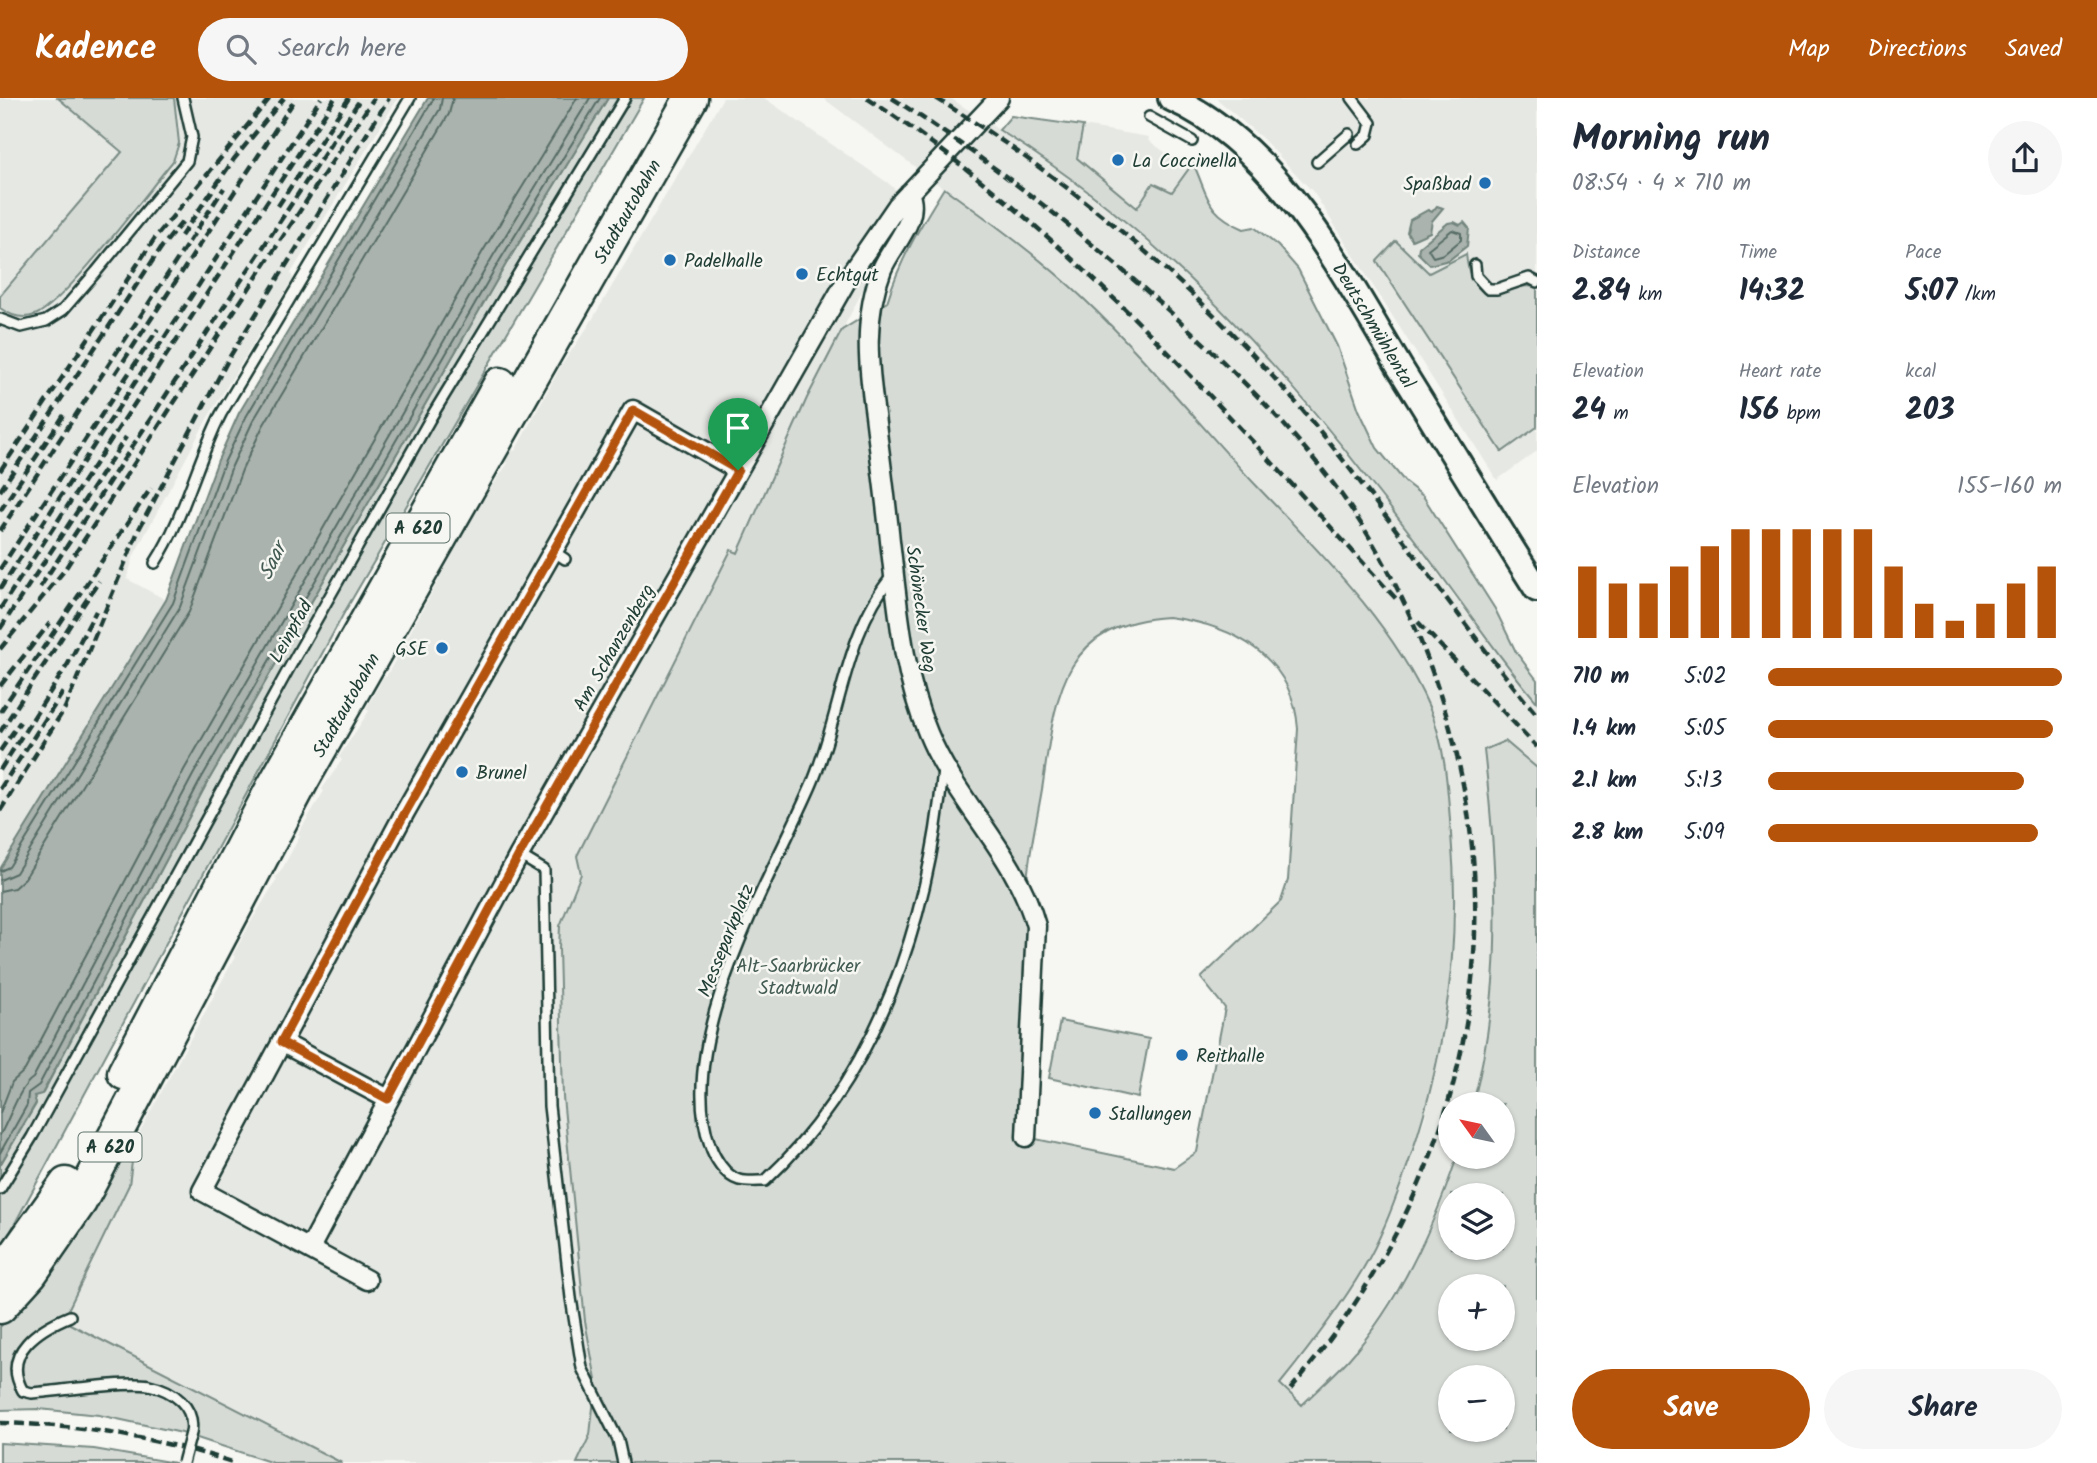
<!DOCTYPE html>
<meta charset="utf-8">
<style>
:root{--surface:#fff;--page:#f6f6f7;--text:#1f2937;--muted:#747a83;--accent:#b45309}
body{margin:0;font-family:Kalam,sans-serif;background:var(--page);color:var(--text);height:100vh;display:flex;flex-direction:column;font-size:26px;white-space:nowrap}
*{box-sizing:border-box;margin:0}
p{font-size:23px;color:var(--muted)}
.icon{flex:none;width:38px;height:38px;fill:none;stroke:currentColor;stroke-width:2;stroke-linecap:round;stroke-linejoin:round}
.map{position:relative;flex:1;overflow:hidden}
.drawer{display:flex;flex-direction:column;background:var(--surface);width:560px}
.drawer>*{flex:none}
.needle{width:46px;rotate:303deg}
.controls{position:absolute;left:1438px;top:994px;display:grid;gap:14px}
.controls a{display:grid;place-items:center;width:77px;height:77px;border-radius:50%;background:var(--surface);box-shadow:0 2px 5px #0004;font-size:35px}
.pin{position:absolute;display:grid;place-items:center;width:60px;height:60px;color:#fff;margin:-72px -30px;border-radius:50% 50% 50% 0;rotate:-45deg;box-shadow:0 0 7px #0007}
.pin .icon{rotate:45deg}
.round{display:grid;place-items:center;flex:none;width:74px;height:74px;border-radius:37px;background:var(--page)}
.overview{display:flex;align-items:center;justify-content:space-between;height:119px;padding:0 35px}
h1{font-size:38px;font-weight:700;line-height:52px}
.metrics{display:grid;grid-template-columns:repeat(3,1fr);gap:10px;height:119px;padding:7px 35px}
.metrics div{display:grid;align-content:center}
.metrics b{font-size:30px;font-weight:700}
.metrics small{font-size:19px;font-weight:400}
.metrics p{font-size:19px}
.chart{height:196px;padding:14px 35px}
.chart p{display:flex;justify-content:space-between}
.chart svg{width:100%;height:126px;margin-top:7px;stroke:var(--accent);stroke-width:6}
.cta{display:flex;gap:14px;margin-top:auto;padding:14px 35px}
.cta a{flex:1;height:80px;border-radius:42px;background:var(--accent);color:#fff;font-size:28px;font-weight:700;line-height:80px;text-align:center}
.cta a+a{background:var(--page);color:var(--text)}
ul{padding:0 35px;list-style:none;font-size:23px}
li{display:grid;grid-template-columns:112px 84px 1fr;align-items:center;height:52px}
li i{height:18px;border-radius:9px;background:var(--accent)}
header{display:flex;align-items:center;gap:42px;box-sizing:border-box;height:98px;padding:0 35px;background:var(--accent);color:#fff}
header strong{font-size:33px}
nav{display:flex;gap:38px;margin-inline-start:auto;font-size:24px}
.search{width:490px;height:63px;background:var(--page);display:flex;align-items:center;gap:18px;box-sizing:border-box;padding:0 24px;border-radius:38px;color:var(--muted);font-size:26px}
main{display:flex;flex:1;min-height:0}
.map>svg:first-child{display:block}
.built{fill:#e6e8e4}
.green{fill:#d6dbd6;stroke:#7a8c85;stroke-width:2;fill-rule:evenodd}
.water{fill:#aab3ae;stroke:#72847d;stroke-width:2}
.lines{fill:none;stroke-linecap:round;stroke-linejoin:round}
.shore{stroke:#576c65;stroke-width:2}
.service-casing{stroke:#1f3d34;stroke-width:14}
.minor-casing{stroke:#1f3d34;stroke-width:23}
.secondary-casing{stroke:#1f3d34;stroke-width:30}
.motorway-casing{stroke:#1f3d34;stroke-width:37}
.service{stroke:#f6f6f2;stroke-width:9}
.minor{stroke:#f6f6f2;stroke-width:18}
.secondary{stroke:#f6f6f2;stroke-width:24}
.motorway{stroke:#f6f6f2;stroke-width:32}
.rail{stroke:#1f3d34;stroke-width:4.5;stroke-dasharray:10 5;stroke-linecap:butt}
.service-bridge-casing{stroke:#1f3d34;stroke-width:14;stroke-linecap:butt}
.service-bridge{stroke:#f6f6f2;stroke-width:9}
.route-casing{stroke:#fff;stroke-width:14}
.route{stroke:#b45309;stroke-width:9}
.poi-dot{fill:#1f6fb2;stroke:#f6f6f2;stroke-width:2.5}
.labels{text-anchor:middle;stroke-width:5;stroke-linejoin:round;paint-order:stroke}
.shield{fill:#f6f6f2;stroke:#60746d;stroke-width:2}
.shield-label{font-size:18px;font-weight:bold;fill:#1f3d34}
.poi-label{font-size:19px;fill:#1f3d34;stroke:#f6f6f2;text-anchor:start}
.street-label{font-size:19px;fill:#1f3d34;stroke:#f6f6f2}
.park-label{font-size:19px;fill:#445d54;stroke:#f6f6f2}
.water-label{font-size:21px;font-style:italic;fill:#425a52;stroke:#f6f6f2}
</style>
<header>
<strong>Kadence</strong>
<div class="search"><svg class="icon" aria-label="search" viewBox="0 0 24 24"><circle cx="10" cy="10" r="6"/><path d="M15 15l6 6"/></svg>Search here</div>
<nav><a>Map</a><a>Directions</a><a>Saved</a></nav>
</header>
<main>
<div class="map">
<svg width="1537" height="1365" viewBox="0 0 1537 1365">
<rect width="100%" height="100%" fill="#f6f6f2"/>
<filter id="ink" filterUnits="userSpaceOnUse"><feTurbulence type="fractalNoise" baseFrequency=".0143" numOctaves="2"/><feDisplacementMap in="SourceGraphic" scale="14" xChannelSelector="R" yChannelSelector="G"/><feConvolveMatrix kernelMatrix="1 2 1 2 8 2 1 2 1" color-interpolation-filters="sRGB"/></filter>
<g filter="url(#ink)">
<path class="built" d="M0 0H398L291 175 293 181 207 321 134 457 127 481 166 502 0 771Z
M723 0H764L888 85 909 103 807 300 737 455 731 453 577 758 581 776 561 828 559 901 563 999 585 1223 596 1282 590 1337 577 1365H342L70 1226 69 1211 129 1087 138 1037 235 859 233 857 252 822 277 781 275 779 281 773 300 738 298 736 324 693 322 691 342 662 339 659 369 613 366 611 384 578 386 579 480 406 508 365 505 363 512 352 515 353 561 268 589 227Z
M823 0H950L1039 58 1115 116 1192 184 1262 255 1369 382 1489 545 1537 604V670L1505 643 1488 685 1493 715 1496 790 1493 908 1473 1006H1451V1059H1457L1415 1162 1381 1217 1349 1261 1302 1307 1280 1287 1339 1209 1384 1132 1425 1020 1446 922 1456 819 1449 705 1439 642 1317 452 1167 288 1085 202 1026 152Z
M1216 0H1537V353L1497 382 1314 95 1263 41Z
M1083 28 1149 39 1148 42 1188 71 1172 95 1138 110 1077 60Z"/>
<path class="green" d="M58 0H174L179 45 173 63C147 94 66 204 35 217 22 222 11 218 0 210V198L122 54Z
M608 0H644L344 515 0 1153V1067L36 1006 34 998 43 995 207 685 506 166Z
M1011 18 1083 28 1077 60 1137 110 1153 85 1172 94 1193 65C1209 99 1205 114 1244 131L1254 129 1278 148 1298 171 1337 248 1359 312 1377 350 1405 384 1423 398 1495 511 1516 554 1537 582V604C1509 572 1485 537 1460 503 1431 463 1401 423 1370 384 1267 249 1144 122 999 32Z
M944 90C993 125 1042 161 1085 202 1145 259 1196 323 1252 383 1316 451 1391 522 1429 609 1446 647 1448 696 1451 736 1462 855 1443 972 1402 1083 1391 1113 1380 1142 1364 1169 1340 1210 1310 1249 1280 1286L1302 1307C1317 1292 1333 1278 1348 1262 1399 1205 1433 1130 1457 1059H1503V1006H1473C1504 886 1498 774 1484 652L1505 643 1537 670V1365H577L590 1337 596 1282 585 1223 563 999 559 851 560 828 581 776 577 758 731 452 738 455 807 300 842 232 887 204C900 161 921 127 944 90ZM1168 519C1234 527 1293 559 1298 631L1288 782 1281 803 1201 880 1225 910 1197 1054 1174 1070 1026 1039C1031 970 1040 900 1039 831 1039 816 1026 801 1027 785 1029 752 1038 718 1043 685 1056 597 1061 526 1168 519ZM1451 1097H1503V1150H1451ZM1451 1188H1503V1241H1451ZM1451 1279H1503V1332H1451Z
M1396 143 1429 175 1466 156C1468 175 1471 186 1487 197L1526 188 1537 189V329L1502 354 1377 163Z
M1060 923 1149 941 1138 1000 1049 980Z
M122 1062 132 1064 129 1087 69 1210 70 1226 342 1365H273L182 1335 99 1317 39 1311 0 1312V1229C50 1179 86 1122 122 1062Z
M0 1345 94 1351 175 1365H0Z"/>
<path class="water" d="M428 0H608L506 166 207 685 42 996 34 998 36 1005 0 1067V771L166 502 218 362 239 315Z
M1437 108 1443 110 1432 123 1430 134 1412 142 1407 134 1410 122 1428 112 1432 114Z
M1454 124 1460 127 1464 124 1469 130 1467 148 1449 162 1430 167 1418 155 1419 149 1448 125Z"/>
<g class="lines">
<path class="shore" d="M1452 132 1461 135V142L1444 156 1433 159 1428 151Z
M0 773 9 769 173 505 224 365 246 319 434 0
M0 782 16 775 180 509 232 368 253 323 440 11 442 0
M0 793 14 790 25 780 189 514 242 372 263 328 449 16 453 0
M0 1015 12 984 25 972 184 672 483 153 577 0
M0 1037C10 1020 19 989 33 980L193 677 493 158 590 0
M0 1055 27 1007 28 995 39 987 201 681 500 162 600 0"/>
<defs>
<path id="service" d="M1352 0 1371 25 1368 37 1358 46
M1149 19 1192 43
M1317 64 1349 36
M1475 167 1476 178 1488 191H1497L1529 180 1537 184
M0 221 21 229 46 223 63 212 96 174 187 63 192 39 183 0
M553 453 565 461
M155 465C185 418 196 365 221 316L410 0
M893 477C844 535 841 619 811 688 770 782 673 944 710 1047 714 1059 725 1078 739 1082 746 1084 758 1083 765 1083 877 979 929 822 943 672
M519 757 544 772 549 1008 571 1200 582 1270 618 1342 623 1365
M0 1091 32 1039 288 572 430 321 625 0
M70 1218C41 1230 0 1254 23 1293L32 1295C60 1293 125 1283 149 1287 173 1292 196 1309 191 1335"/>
<path id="minor" d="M909 95C921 121 892 147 882 171 863 219 868 267 875 317 880 359 886 401 890 443 898 509 902 574 928 635 956 704 1016 755 1036 828L1026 1039
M281 944 388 1001
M310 1150 519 757 849 178 897 108 999 0
M367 1182 202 1093 405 714 633 312 738 372"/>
<g id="secondary">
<path id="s1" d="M1171 0C1279 48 1344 177 1402 273 1447 345 1491 419 1537 491"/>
</g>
<g id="motorway">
<path d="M124 975 273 689 500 286"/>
<path d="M3 1174 66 1086"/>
<path id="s2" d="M0 1209 31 1175 80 1104 303 681 691 0"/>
</g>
</defs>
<use href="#service" class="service-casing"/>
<use href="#minor" class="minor-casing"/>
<use href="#secondary" class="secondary-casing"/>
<use href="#motorway" class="motorway-casing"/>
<use href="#service" class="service"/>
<use href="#minor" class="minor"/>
<use href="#secondary" class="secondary"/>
<use href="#motorway" class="motorway"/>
<path class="rail" d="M867 0C1077 137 1231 321 1399 504
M892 0C991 63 1081 134 1168 212 1230 269 1291 328 1341 396 1381 452 1411 513 1434 579 1524 834 1463 1091 1288 1294
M936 0C1072 84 1194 186 1298 307 1383 406 1453 517 1537 617
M278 108 349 0
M181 138 234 61 284 0
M115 276 296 0
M0 373 155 140 270 0
M0 393 161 150 183 123
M0 413 66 314
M0 433 224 90
M0 471 158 231
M40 489 361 0
M0 491 321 0
M0 511 335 0
M1418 524 1537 649
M0 531 126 339
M0 551 63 474 374 0
M0 588 50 525
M0 614 151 390
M0 634 99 483
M0 653 20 624
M0 672 68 566 96 513
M0 691 65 591
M0 713 65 610 139 431 229 260 389 0
M0 1325C81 1327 158 1340 235 1365"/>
<defs>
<path id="service-bridge" d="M183 1365 191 1335"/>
</defs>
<use href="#service-bridge" class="service-bridge-casing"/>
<use href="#service-bridge" class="service-bridge"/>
</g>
</g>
<g class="lines" filter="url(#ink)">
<defs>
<path id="route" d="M633 312 738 372 519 757 388 1001 281 944 405 715Z"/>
</defs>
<use href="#route" class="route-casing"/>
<use href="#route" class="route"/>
</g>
<g class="poi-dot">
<circle cx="1118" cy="62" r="7"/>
<circle cx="1485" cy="85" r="7"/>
<circle cx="670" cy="162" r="7"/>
<circle cx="802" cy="176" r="7"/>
<circle cx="442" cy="550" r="7"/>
<circle cx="462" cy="674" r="7"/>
<circle cx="1182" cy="957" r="7"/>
<circle cx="1095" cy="1015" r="7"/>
</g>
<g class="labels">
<g class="shield">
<rect x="386.5" y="415.5" width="63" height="29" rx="5"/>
<rect x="78.5" y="1034.5" width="63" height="29" rx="5"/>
</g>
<g class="shield-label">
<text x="418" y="436">A 620</text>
<text x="110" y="1055">A 620</text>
</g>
<g class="poi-label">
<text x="1132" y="69">La Coccinella</text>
<text x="1471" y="92" text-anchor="end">Spaßbad</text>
<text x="684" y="169">Padelhalle</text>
<text x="816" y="183">Echtgut</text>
<text x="428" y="557" text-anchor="end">GSE</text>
<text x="476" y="681">Brunel</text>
<text x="1196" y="964">Reithalle</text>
<text x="1109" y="1022">Stallungen</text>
</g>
<g class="street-label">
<text dy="7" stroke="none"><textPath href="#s2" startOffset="1264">Stadtautobahn</textPath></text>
<text dy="7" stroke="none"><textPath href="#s1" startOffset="310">Deutschmühlental</textPath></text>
<text transform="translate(922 511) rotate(82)" y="7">Schönecker Weg</text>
<text transform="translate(290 533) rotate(-61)" y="7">Leinpfad</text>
<text transform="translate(613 549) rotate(-60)" y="7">Am Schanzenberg</text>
<text dy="7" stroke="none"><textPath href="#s2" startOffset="696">Stadtautobahn</textPath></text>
<text transform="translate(725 842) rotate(-68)" y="7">Messeparkplatz</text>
</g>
<g class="park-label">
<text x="798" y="874">Alt-Saarbrücker<tspan x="798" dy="22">Stadtwald</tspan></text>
</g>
<g class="water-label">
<text transform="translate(272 463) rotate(-65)" y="7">Saar</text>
</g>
</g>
</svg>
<div class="controls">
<a><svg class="needle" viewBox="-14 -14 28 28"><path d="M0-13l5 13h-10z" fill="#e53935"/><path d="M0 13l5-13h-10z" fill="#747a83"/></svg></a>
<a><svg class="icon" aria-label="layers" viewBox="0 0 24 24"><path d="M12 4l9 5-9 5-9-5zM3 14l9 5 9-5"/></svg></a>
<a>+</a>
<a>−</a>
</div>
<div class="pin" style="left:738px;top:372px;background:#1e9e55"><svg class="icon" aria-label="arrive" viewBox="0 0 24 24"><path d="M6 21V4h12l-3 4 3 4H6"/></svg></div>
</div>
<section class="drawer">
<div class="overview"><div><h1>Morning run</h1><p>08:54 · 4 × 710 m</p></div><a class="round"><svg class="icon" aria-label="share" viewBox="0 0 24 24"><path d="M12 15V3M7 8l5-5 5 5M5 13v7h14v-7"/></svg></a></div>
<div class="metrics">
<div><p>Distance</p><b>2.84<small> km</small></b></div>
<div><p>Time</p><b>14:32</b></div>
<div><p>Pace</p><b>5:07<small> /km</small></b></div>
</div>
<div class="metrics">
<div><p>Elevation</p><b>24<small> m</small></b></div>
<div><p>Heart rate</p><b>156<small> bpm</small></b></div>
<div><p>kcal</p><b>203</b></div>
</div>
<div class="chart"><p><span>Elevation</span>155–160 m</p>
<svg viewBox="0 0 160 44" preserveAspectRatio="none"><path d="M5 44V19M15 44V25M25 44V25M35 44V19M45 44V12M55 44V6M65 44V6M75 44V6M85 44V6M95 44V6M105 44V19M115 44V32M125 44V38M135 44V32M145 44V25M155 44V19"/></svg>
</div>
<ul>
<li><b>710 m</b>5:02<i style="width:100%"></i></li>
<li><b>1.4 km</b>5:05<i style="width:97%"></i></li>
<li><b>2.1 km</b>5:13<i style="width:87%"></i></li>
<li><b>2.8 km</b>5:09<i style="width:92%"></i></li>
</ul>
<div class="cta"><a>Save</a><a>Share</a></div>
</section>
</main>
